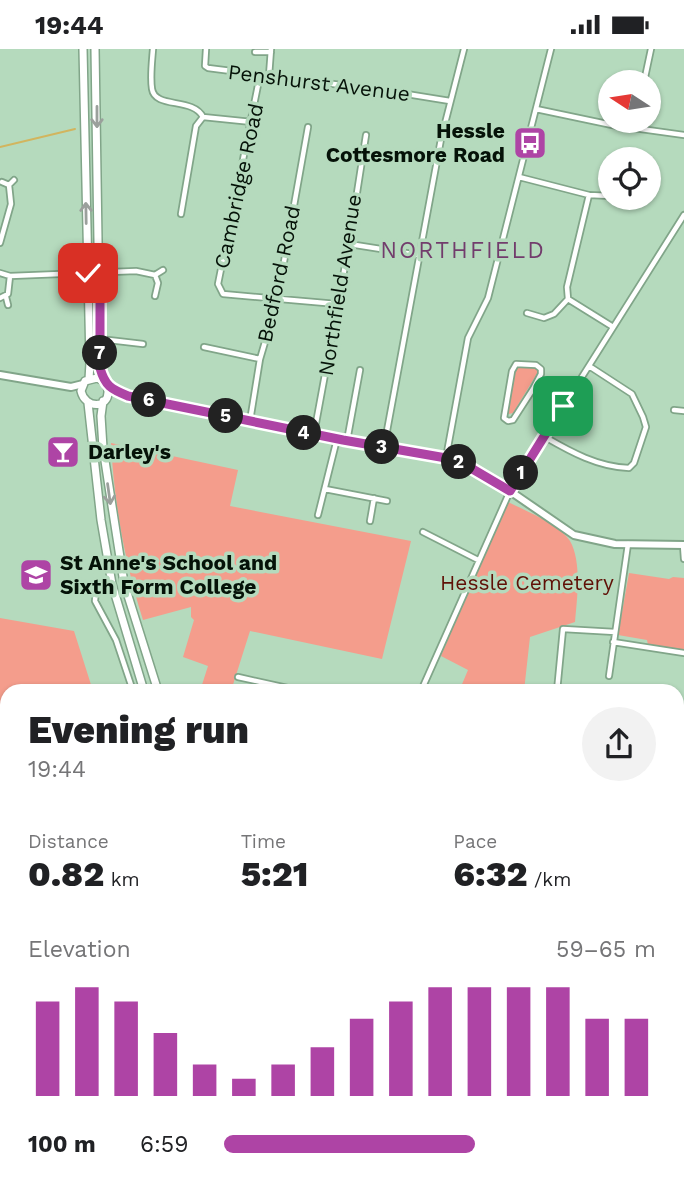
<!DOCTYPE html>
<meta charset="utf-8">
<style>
:root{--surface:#fff;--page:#f2f2f2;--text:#202124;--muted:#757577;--accent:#ae44a5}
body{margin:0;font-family:"Work Sans",sans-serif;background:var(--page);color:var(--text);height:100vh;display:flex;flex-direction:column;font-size:26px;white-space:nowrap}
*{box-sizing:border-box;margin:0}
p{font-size:23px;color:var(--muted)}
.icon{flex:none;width:38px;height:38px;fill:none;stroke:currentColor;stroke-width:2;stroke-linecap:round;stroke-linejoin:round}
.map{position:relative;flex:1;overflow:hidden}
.sheet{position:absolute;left:0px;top:635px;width:684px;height:502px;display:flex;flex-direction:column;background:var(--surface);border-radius:21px 21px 0 0;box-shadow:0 2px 5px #0004}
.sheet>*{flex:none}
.needle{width:46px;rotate:282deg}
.fabs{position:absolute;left:598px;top:21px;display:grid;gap:14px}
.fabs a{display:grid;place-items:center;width:63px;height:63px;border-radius:50%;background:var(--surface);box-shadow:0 2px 5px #0004;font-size:35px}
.pin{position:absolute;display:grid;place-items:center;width:60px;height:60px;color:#fff;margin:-30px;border-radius:14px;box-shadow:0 4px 10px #0006}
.km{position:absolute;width:35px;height:35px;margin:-18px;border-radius:50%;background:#222;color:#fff;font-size:19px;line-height:35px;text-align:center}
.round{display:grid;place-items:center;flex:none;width:74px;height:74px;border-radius:37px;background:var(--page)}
.summary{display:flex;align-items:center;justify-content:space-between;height:119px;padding:0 28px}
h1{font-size:38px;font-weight:800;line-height:52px}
.figures{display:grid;grid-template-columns:repeat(3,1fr);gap:10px;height:119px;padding:7px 28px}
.figures div{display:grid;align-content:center}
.figures b{font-size:35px;font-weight:800}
.figures small{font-size:19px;font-weight:400}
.figures p{font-size:19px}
.chart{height:196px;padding:14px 28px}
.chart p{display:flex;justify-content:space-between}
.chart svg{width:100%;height:126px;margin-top:7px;stroke:var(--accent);stroke-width:6}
ul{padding:0 28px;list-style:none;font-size:23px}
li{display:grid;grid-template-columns:112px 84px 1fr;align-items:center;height:52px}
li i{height:18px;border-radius:9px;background:var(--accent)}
.status{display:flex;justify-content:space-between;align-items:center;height:49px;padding:0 35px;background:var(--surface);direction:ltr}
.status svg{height:19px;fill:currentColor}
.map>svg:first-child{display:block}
.green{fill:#f49d8c}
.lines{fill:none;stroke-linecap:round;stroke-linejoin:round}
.stream{stroke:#d2b55e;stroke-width:2}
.minor-casing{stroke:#81a589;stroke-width:8}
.tertiary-casing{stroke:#81a589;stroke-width:10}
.secondary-casing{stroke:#81a589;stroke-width:10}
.primary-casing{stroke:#81a589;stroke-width:10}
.minor{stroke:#fff;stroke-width:4.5}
.tertiary{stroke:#fff;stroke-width:6}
.secondary{stroke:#fff;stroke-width:6}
.primary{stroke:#fff;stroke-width:7}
.oneway{stroke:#9ba09c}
.route-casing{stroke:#fff;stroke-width:14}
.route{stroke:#ae44a5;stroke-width:9}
.labels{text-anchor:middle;stroke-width:7;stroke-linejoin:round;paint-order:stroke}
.street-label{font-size:21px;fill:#051208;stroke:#b5dabd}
.poi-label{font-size:21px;font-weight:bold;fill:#051208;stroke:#b5dabd;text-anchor:start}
.park-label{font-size:21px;fill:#5f1006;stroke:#b5dabd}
.neighbourhood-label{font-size:23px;letter-spacing:2px;fill:#723c6c;stroke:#b5dabd}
</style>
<div class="status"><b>19:44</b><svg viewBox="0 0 49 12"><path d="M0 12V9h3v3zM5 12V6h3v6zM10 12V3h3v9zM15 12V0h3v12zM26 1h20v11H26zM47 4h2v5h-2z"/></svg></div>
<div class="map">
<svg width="684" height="1136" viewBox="0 0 684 1136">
<rect width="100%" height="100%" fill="#b5dabd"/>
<path class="green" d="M518 317 537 319 538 323 513 364 509 365 507 363 515 321Z
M111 394 238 421 230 457 411 492 382 610 250 582 231 642H200L208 617 183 608 194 571 191 568V558L143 571C125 514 114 454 111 394Z
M506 452C522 460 561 476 570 492 582 513 577 550 575 573L530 588 524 642H466L460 640 468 621 441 607Z
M629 524 669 530 673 528 684 529V601L648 596 647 591 618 586Z
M0 569 74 582 93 642H7V694L0 692Z
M677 1064H684V1136H600L601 1131 677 1130Z"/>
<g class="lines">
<path class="stream" d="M0 98 75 80"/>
<defs>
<path id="minor" d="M153 0C152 13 150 28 152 40 155 60 193 48 203 68
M206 0 205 17 208 19 388 42 450 52
M255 3H271
M260 26 218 235 223 245 337 255
M269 27 271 0
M644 33 651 0
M536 60 612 76 684 86
M203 68 252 73
M633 79 635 72
M519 128 589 146 567 238 568 250 613 278
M2 133 9 136 14 131
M589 146 611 147
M181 165 196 77 203 68
M0 194 11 155 9 136
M349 195 419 206
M0 224 10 227 136 222 155 226 158 234 155 247
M155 226 163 221
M6 248 8 256
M0 249 8 245 10 227
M527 264 544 269 554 265 568 250
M100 290 143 295
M204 298 260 310
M533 340 541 325V320L536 316 516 315 512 322 504 369 508 372 513 371 533 340 563 357
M674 361 684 362
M250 372 260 310 277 252 308 78
M314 385 349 195 366 86
M545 388C571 403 598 418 629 419L634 414 646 378 643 368 632 345 589 317
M347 392 360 321
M384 398 441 90 464 0
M446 409 468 289 488 249 551 0
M325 440 387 452
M318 466 337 390
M370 472 374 449
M423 483 478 511
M683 496 684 510
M112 535C102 538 95 541 95 552L116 591 133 642
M613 593 684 604
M609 627 628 495
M238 628 301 642
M421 642 510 442 684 166
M557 642 563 580 615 583
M677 776H684
M677 851 678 845 684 840
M677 887 684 889
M677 974H684
M205 1136 208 1130
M360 1136 366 1130
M455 1136 461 1130
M567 1136 568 1130"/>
<path id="tertiary" d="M108 339 128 347 343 391 446 409 464 415 510 442 574 486 615 495 684 496"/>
<path id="secondary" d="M0 326 71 338 83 335"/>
<path id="primary" d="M83 0 90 314 89 330
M95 0 100 319C102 326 108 335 108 342 109 360 85 360 81 342L85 332 97 329 104 332
M103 352 101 367 103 399 124 534 158 642
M88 354 101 471 112 535 144 642
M297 1130 299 1136
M310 1130 312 1136"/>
</defs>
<use href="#minor" class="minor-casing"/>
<use href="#tertiary" class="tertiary-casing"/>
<use href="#secondary" class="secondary-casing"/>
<use href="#primary" class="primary-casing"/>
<use href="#minor" class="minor"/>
<use href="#tertiary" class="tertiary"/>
<use href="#secondary" class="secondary"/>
<use href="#primary" class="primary"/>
</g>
<defs><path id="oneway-shaft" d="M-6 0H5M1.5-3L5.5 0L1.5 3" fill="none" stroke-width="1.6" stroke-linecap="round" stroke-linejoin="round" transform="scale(1.75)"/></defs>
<g class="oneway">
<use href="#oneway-shaft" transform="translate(97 68) rotate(90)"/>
<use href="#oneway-shaft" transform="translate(86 164) rotate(-91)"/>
<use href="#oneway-shaft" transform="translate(109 445) rotate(82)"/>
</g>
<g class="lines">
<defs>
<path id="route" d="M88 224 100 225V319C105 337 111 340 128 347L343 391 446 409 464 415 510 442 563 357"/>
</defs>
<use href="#route" class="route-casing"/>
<use href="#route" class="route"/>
</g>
<defs>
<symbol id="bus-square" viewBox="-11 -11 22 22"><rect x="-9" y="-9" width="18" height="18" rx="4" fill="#ae44a5" stroke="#b5dabd"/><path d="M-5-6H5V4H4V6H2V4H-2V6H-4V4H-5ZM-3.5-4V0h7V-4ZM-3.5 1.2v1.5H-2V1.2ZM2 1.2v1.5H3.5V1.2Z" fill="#fff"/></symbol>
<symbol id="bar-square" viewBox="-11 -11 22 22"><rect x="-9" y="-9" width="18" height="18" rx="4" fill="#ae44a5" stroke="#b5dabd"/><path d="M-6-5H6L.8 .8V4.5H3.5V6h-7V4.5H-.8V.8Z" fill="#fff"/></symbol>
<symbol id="school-square" viewBox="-11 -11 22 22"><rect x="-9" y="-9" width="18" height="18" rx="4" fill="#ae44a5" stroke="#b5dabd"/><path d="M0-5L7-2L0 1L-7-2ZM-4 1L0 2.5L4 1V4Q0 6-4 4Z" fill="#fff"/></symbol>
</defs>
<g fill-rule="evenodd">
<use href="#bus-square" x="511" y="75" width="38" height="38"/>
<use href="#bar-square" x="44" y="384" width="38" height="38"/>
<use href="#school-square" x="17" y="507" width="38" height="38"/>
</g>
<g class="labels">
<g class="street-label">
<text transform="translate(319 34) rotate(7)" y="7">Penshurst Avenue</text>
<text transform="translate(239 137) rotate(-78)" y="7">Cambridge Road</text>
<text transform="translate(279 225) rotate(-78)" y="7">Bedford Road</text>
<text transform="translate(340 236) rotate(-81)" y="7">Northfield Avenue</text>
</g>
<g class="poi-label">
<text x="505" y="89" text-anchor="end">Hessle<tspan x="505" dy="24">Cottesmore Road</tspan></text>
<text x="88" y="410">Darley's</text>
<text x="60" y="521">St Anne's School and<tspan x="60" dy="24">Sixth Form College</tspan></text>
</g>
<g class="park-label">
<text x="527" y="541">Hessle Cemetery</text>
</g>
<g class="neighbourhood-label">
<text x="463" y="209">NORTHFIELD</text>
</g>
</g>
</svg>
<div class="fabs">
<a><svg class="needle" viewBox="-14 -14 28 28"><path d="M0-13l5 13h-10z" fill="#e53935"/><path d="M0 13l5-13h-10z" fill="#757577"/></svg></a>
<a><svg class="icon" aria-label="locate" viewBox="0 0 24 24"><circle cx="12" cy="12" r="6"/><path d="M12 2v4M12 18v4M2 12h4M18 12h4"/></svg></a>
</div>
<div class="pin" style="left:563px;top:357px;background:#1e9e55"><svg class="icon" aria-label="arrive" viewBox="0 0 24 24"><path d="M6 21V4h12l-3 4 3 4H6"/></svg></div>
<div class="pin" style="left:88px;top:224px;background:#d93025"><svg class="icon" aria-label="check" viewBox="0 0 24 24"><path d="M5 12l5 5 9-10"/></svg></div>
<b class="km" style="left:521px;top:424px">1</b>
<b class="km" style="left:459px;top:413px">2</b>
<b class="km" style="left:382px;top:398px">3</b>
<b class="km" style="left:304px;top:384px">4</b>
<b class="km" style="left:226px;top:367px">5</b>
<b class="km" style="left:149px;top:351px">6</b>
<b class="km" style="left:100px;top:304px">7</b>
<section class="sheet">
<div class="summary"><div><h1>Evening run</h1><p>19:44</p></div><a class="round"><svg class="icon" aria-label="share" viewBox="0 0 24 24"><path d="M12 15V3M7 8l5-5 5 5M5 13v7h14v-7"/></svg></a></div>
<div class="figures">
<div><p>Distance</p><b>0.82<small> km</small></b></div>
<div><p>Time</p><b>5:21</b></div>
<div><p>Pace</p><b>6:32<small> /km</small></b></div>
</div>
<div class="chart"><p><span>Elevation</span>59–65 m</p>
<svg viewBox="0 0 160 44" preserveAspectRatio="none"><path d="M5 44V11M15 44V6M25 44V11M35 44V22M45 44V33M55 44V38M65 44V33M75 44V27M85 44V17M95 44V11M105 44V6M115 44V6M125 44V6M135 44V6M145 44V17M155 44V17"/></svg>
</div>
<ul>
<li><b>100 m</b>6:59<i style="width:58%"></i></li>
</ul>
</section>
</div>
